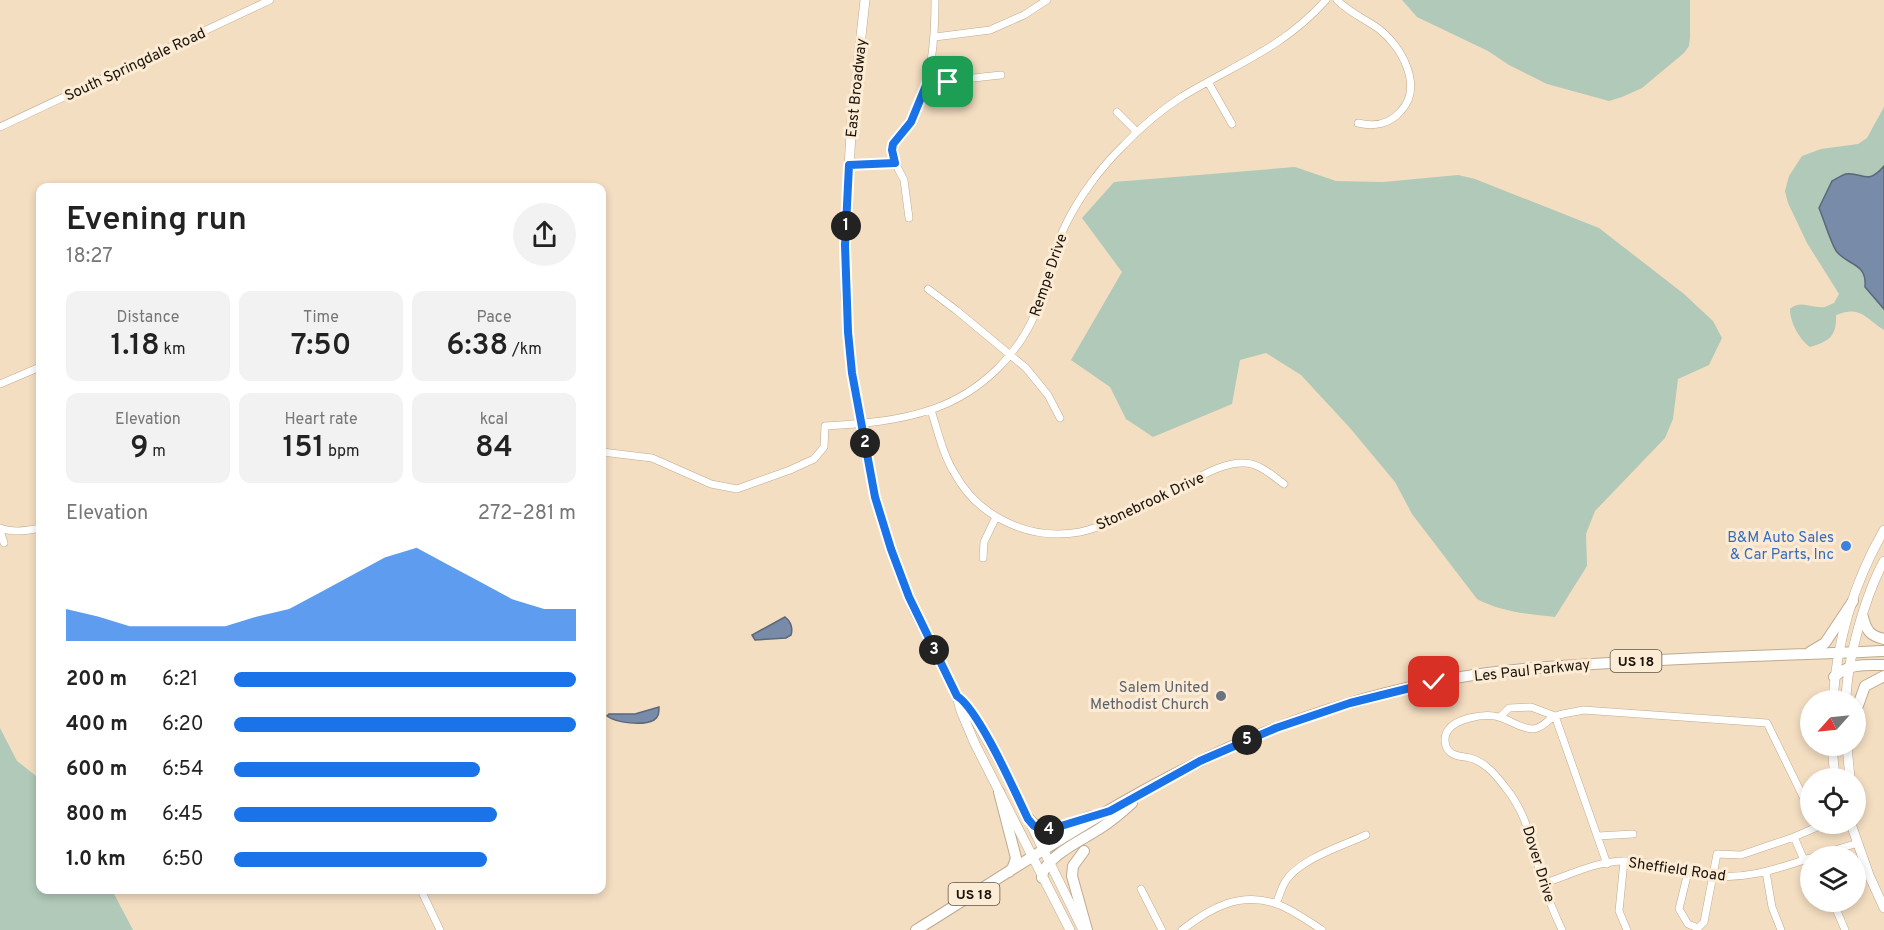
<!DOCTYPE html>
<meta charset="utf-8">
<style>
:root{--surface:#fff;--page:#f2f2f2;--text:#222;--muted:#767676;--accent:#1a73e8}
body{margin:0;font-family:Overpass,sans-serif;background:var(--page);color:var(--text);height:100vh;display:flex;flex-direction:column;font-size:22px;white-space:nowrap}
*{box-sizing:border-box;margin:0}
p{font-size:20px;color:var(--muted)}
.icon{flex:none;width:33px;height:33px;fill:none;stroke:currentColor;stroke-width:2;stroke-linecap:round;stroke-linejoin:round}
.map{position:relative;flex:1;overflow:hidden}
.sheet{position:absolute;left:36px;top:183px;width:570px;height:711px;display:flex;flex-direction:column;background:var(--surface);border-radius:12px;box-shadow:0 3px 9px #0003}
.sheet>*{flex:none}
.needle{width:39px;rotate:243deg}
.fabs{position:absolute;left:1800px;top:690px;display:grid;gap:12px}
.fabs a{display:grid;place-items:center;width:66px;height:66px;border-radius:50%;background:var(--surface);box-shadow:0 3px 9px #0003;font-size:30px}
.pin{position:absolute;display:grid;place-items:center;width:51px;height:51px;color:#fff;margin:-26px;border-radius:12px;box-shadow:0 3px 9px #0006}
.km{position:absolute;width:30px;height:30px;margin:-15px;border-radius:50%;background:#222;color:#fff;font-size:16px;line-height:30px;text-align:center}
.round{display:grid;place-items:center;flex:none;width:63px;height:63px;border-radius:32px;background:var(--page)}
.head{display:flex;align-items:center;justify-content:space-between;height:102px;padding:0 30px}
h1{font-size:33px;font-weight:600;line-height:45px}
.stats{display:grid;grid-template-columns:repeat(3,1fr);gap:9px;height:102px;padding:6px 30px}
.stats div{display:grid;align-content:center;border-radius:12px;background:var(--page);text-align:center}
.stats b{font-size:30px;font-weight:600}
.stats small{font-size:16px;font-weight:400}
.stats p{font-size:16px}
.chart{height:168px;padding:12px 30px}
.chart p{display:flex;justify-content:space-between}
.chart svg{width:100%;height:108px;margin-top:6px;fill:var(--accent);opacity:.7}
ul{padding:0 30px;list-style:none;font-size:20px}
li{display:grid;grid-template-columns:96px 72px 1fr;align-items:center;height:45px}
li i{height:15px;border-radius:8px;background:var(--accent)}
.map>svg:first-child{display:block}
.green{fill:#b0c9b8}
.water{fill:#788ba9;stroke:#5c6779;stroke-width:1.5}
.lines{fill:none;stroke-linecap:round;stroke-linejoin:round}
.minor-casing{stroke:#bfaa8f;stroke-width:8}
.secondary-casing{stroke:#bfaa8f;stroke-width:10}
.primary-casing{stroke:#bfaa8f;stroke-width:12}
.minor{stroke:#fff;stroke-width:7}
.secondary{stroke:#fff;stroke-width:9}
.primary{stroke:#fff;stroke-width:10}
.route-casing{stroke:#fff;stroke-width:12}
.route{stroke:#1a73e8;stroke-width:8}
.shop-dot{fill:#3f7fe0;stroke:#fdecd5;stroke-width:2}
.worship-dot{fill:#6b7280;stroke:#fdecd5;stroke-width:2}
.labels{text-anchor:middle;stroke-width:6;stroke-linejoin:round;paint-order:stroke}
.shield{fill:#fdecd5;stroke:#5e5446;stroke-width:1.5}
.shield-label{font-size:14px;font-weight:bold;fill:#1a1309}
.street-label{font-size:15px;fill:#1a1309;stroke:#fdecd5}
.shop-label{font-size:15px;fill:#366cbe;stroke:#fdecd5;text-anchor:end}
.worship-label{font-size:15px;fill:#5b616d;stroke:#fdecd5;text-anchor:end}
</style>
<div class="map">
<svg width="1884" height="930" viewBox="0 0 1884 930">
<rect width="100%" height="100%" fill="#f4dec2"/>
<path class="green" d="M1402 0H1690V37L1689 46 1684 53 1642 88 1622 97 1609 101 1547 84 1509 65 1488 51 1417 17Z
M1884 107V330C1865 318 1861 305 1836 315 1837 336 1829 342 1810 347 1799 339 1790 322 1790 309 1801 299 1812 309 1825 307 1828 306 1831 304 1834 303L1839 294 1807 243 1788 203 1785 191 1789 176 1802 156 1821 149 1858 144 1867 138Z
M1295 167 1336 181 1383 182 1458 175 1475 179 1599 228 1684 294 1713 321 1722 338 1709 365 1678 379 1673 419 1665 438 1595 511 1586 534 1587 566 1555 617C1527 614 1502 612 1477 599L1412 514 1395 482 1350 428 1301 375 1266 353 1240 360 1232 404 1153 437 1126 419 1110 387 1071 360 1122 272 1082 218 1114 182Z
M0 728 17 761 40 779V890H112L133 930H0Z"/>
<path class="water" d="M1884 166V309L1865 287C1867 263 1849 266 1837 252 1832 247 1823 217 1819 208L1832 181C1836 179 1842 175 1846 174 1863 172 1867 186 1884 166Z
M785 617C791 621 793 629 791 635L786 638 755 640 752 635Z
M659 707C659 712 659 717 654 720 643 726 616 723 607 716L609 714H635Z"/>
<g class="lines">
<defs>
<path id="minor" d="M1337 0C1350 13 1365 19 1379 29 1401 46 1424 86 1401 111 1390 124 1374 127 1358 123
M935 37 990 30 1024 15 1047 0
M1208 82 1232 124
M927 83 1001 75
M1117 112 1137 132
M0 127 270 0
M895 163C888 135 906 136 915 115 932 78 935 40 935 0
M849 165 895 163 904 180 909 218
M928 289 956 310 1026 368 1048 395 1060 418
M0 384 40 367
M931 410C938 432 943 455 955 474 979 518 1031 541 1080 532 1112 525 1143 505 1172 491 1194 481 1220 462 1244 463 1259 463 1273 476 1284 484
M602 452 652 458 711 484 737 489 790 470 814 459 824 447 825 426C861 424 899 421 933 409 982 392 1022 352 1039 304 1049 278 1053 251 1065 226 1079 197 1101 167 1124 145 1142 126 1161 110 1183 96 1236 64 1283 48 1326 0
M0 528C13 533 27 531 40 528
M0 530 4 543
M983 558 984 542 996 517
M1500 717 1509 708 1531 707 1555 716 1607 864
M1598 836 1633 834
M1815 856 1858 843
M1804 860 1794 837 1817 827 1816 824
M1624 861 1619 911 1627 930
M1688 872 1679 909 1688 924 1698 928 1704 922 1717 854 1741 855 1794 837
M1766 872 1772 907 1781 930
M1543 884C1569 875 1599 860 1627 861 1653 861 1678 871 1703 875 1742 881 1774 870 1810 858
M1141 889 1162 930
M421 890 440 930
M1833 902 1845 930
M1276 904C1279 897 1281 889 1285 882 1299 859 1342 846 1366 835
M1182 930C1210 908 1240 891 1277 904 1293 910 1308 921 1322 930
M1562 930C1553 911 1545 891 1539 870 1530 838 1527 814 1505 787 1496 775 1485 762 1470 758 1463 756 1454 757 1449 751 1445 747 1444 739 1446 734 1452 718 1485 713 1499 717 1511 720 1520 729 1533 729 1544 728 1547 719 1556 716 1565 713 1575 712 1583 710L1767 723 1810 811"/>
<path id="secondary" d="M865 0 852 118 846 216 845 289 851 365 874 490 887 538 913 608 957 696 961 711 975 744 1070 930
M957 696 964 701 1003 768 1083 930
M1833 700C1837 641 1854 582 1884 530
M1846 700C1847 660 1865 596 1884 561
M1832 746 1835 778
M1847 746 1850 778
M1856 813V817
M1851 824 1869 875 1884 908"/>
<path id="primary" d="M1863 617C1866 630 1870 636 1884 639
M1810 652 1825 643 1853 601
M1834 677C1849 663 1865 665 1884 665
M1856 711 1865 686 1884 676
M999 792 1016 858 1013 867 1009 872
M1028 818C1045 840 1070 823 1092 816
M1084 851 1073 866 1072 876 1087 930
M1042 878C1042 857 1087 838 1102 827 1113 820 1122 812 1132 803
M916 930C1032 858 1148 777 1276 728 1334 706 1394 689 1455 678 1506 669 1558 666 1610 663 1701 657 1793 655 1884 651"/>
</defs>
<use href="#minor" class="minor-casing"/>
<use href="#secondary" class="secondary-casing"/>
<use href="#primary" class="primary-casing"/>
<use href="#minor" class="minor"/>
<use href="#secondary" class="secondary"/>
<use href="#primary" class="primary"/>
</g>
<g class="lines">
<defs>
<path id="route" d="M948 82 927 83 911 122 893 144 892 150 895 163 849 165 845 245 848 332 852 373 875 497 891 549 909 597 957 696C979 710 1015 792 1028 819L1034 826 1048 830 1110 811 1200 761 1276 728 1350 703 1434 682"/>
</defs>
<use href="#route" class="route-casing"/>
<use href="#route" class="route"/>
</g>
<circle class="shop-dot" cx="1846" cy="546" r="6"/>
<circle class="worship-dot" cx="1221" cy="696" r="6"/>
<g class="labels">
<g class="shield">
<rect x="1610.5" y="650" width="51" height="22" rx="4.5"/>
<rect x="948.5" y="883" width="51" height="22" rx="4.5"/>
</g>
<g class="shield-label">
<text x="1636" y="666">US 18</text>
<text x="974" y="899">US 18</text>
</g>
<g class="street-label">
<text transform="translate(135 64) rotate(-25)" y="5">South Springdale Road</text>
<text transform="translate(856 88) rotate(-84)" y="5">East Broadway</text>
<text transform="translate(1048 275) rotate(-71)" y="5">Rempe Drive</text>
<text transform="translate(1150 501) rotate(-25)" y="5">Stonebrook Drive</text>
<text transform="translate(1532 670) rotate(-6)" y="5">Les Paul Parkway</text>
<text transform="translate(1539 864) rotate(73)" y="5">Dover Drive</text>
<text transform="translate(1677 869) rotate(8)" y="5">Sheffield Road</text>
</g>
<g class="shop-label">
<text x="1834" y="542">B&amp;M Auto Sales<tspan x="1834" dy="17">&amp; Car Parts, Inc</tspan></text>
</g>
<g class="worship-label">
<text x="1209" y="692">Salem United<tspan x="1209" dy="17">Methodist Church</tspan></text>
</g>
</g>
</svg>
<div class="fabs">
<a><svg class="needle" viewBox="-14 -14 28 28"><path d="M0-13l5 13h-10z" fill="#e53935"/><path d="M0 13l5-13h-10z" fill="#767676"/></svg></a>
<a><svg class="icon" aria-label="locate" viewBox="0 0 24 24"><circle cx="12" cy="12" r="6"/><path d="M12 2v4M12 18v4M2 12h4M18 12h4"/></svg></a>
<a><svg class="icon" aria-label="layers" viewBox="0 0 24 24"><path d="M12 4l9 5-9 5-9-5zM3 14l9 5 9-5"/></svg></a>
</div>
<div class="pin" style="left:948px;top:82px;background:#1e9e55"><svg class="icon" aria-label="arrive" viewBox="0 0 24 24"><path d="M6 21V4h12l-3 4 3 4H6"/></svg></div>
<div class="pin" style="left:1434px;top:682px;background:#d93025"><svg class="icon" aria-label="check" viewBox="0 0 24 24"><path d="M5 12l5 5 9-10"/></svg></div>
<b class="km" style="left:846px;top:226px">1</b>
<b class="km" style="left:865px;top:443px">2</b>
<b class="km" style="left:934px;top:650px">3</b>
<b class="km" style="left:1049px;top:830px">4</b>
<b class="km" style="left:1247px;top:740px">5</b>
<section class="sheet">
<div class="head"><div><h1>Evening run</h1><p>18:27</p></div><a class="round"><svg class="icon" aria-label="share" viewBox="0 0 24 24"><path d="M12 15V3M7 8l5-5 5 5M5 13v7h14v-7"/></svg></a></div>
<div class="stats">
<div><p>Distance</p><b>1.18<small> km</small></b></div>
<div><p>Time</p><b>7:50</b></div>
<div><p>Pace</p><b>6:38<small> /km</small></b></div>
</div>
<div class="stats">
<div><p>Elevation</p><b>9<small> m</small></b></div>
<div><p>Heart rate</p><b>151<small> bpm</small></b></div>
<div><p>kcal</p><b>84</b></div>
</div>
<div class="chart"><p><span>Elevation</span>272–281 m</p>
<svg viewBox="0 0 160 44" preserveAspectRatio="none"><path d="M0 44V31L10 34L20 38L30 38L40 38L50 38L60 34L70 31L80 24L90 17L100 10L110 6L120 13L130 20L140 27L150 31L160 31V44z"/></svg>
</div>
<ul>
<li><b>200 m</b>6:21<i style="width:100%"></i></li>
<li><b>400 m</b>6:20<i style="width:100%"></i></li>
<li><b>600 m</b>6:54<i style="width:72%"></i></li>
<li><b>800 m</b>6:45<i style="width:77%"></i></li>
<li><b>1.0 km</b>6:50<i style="width:74%"></i></li>
</ul>
</section>
</div>
